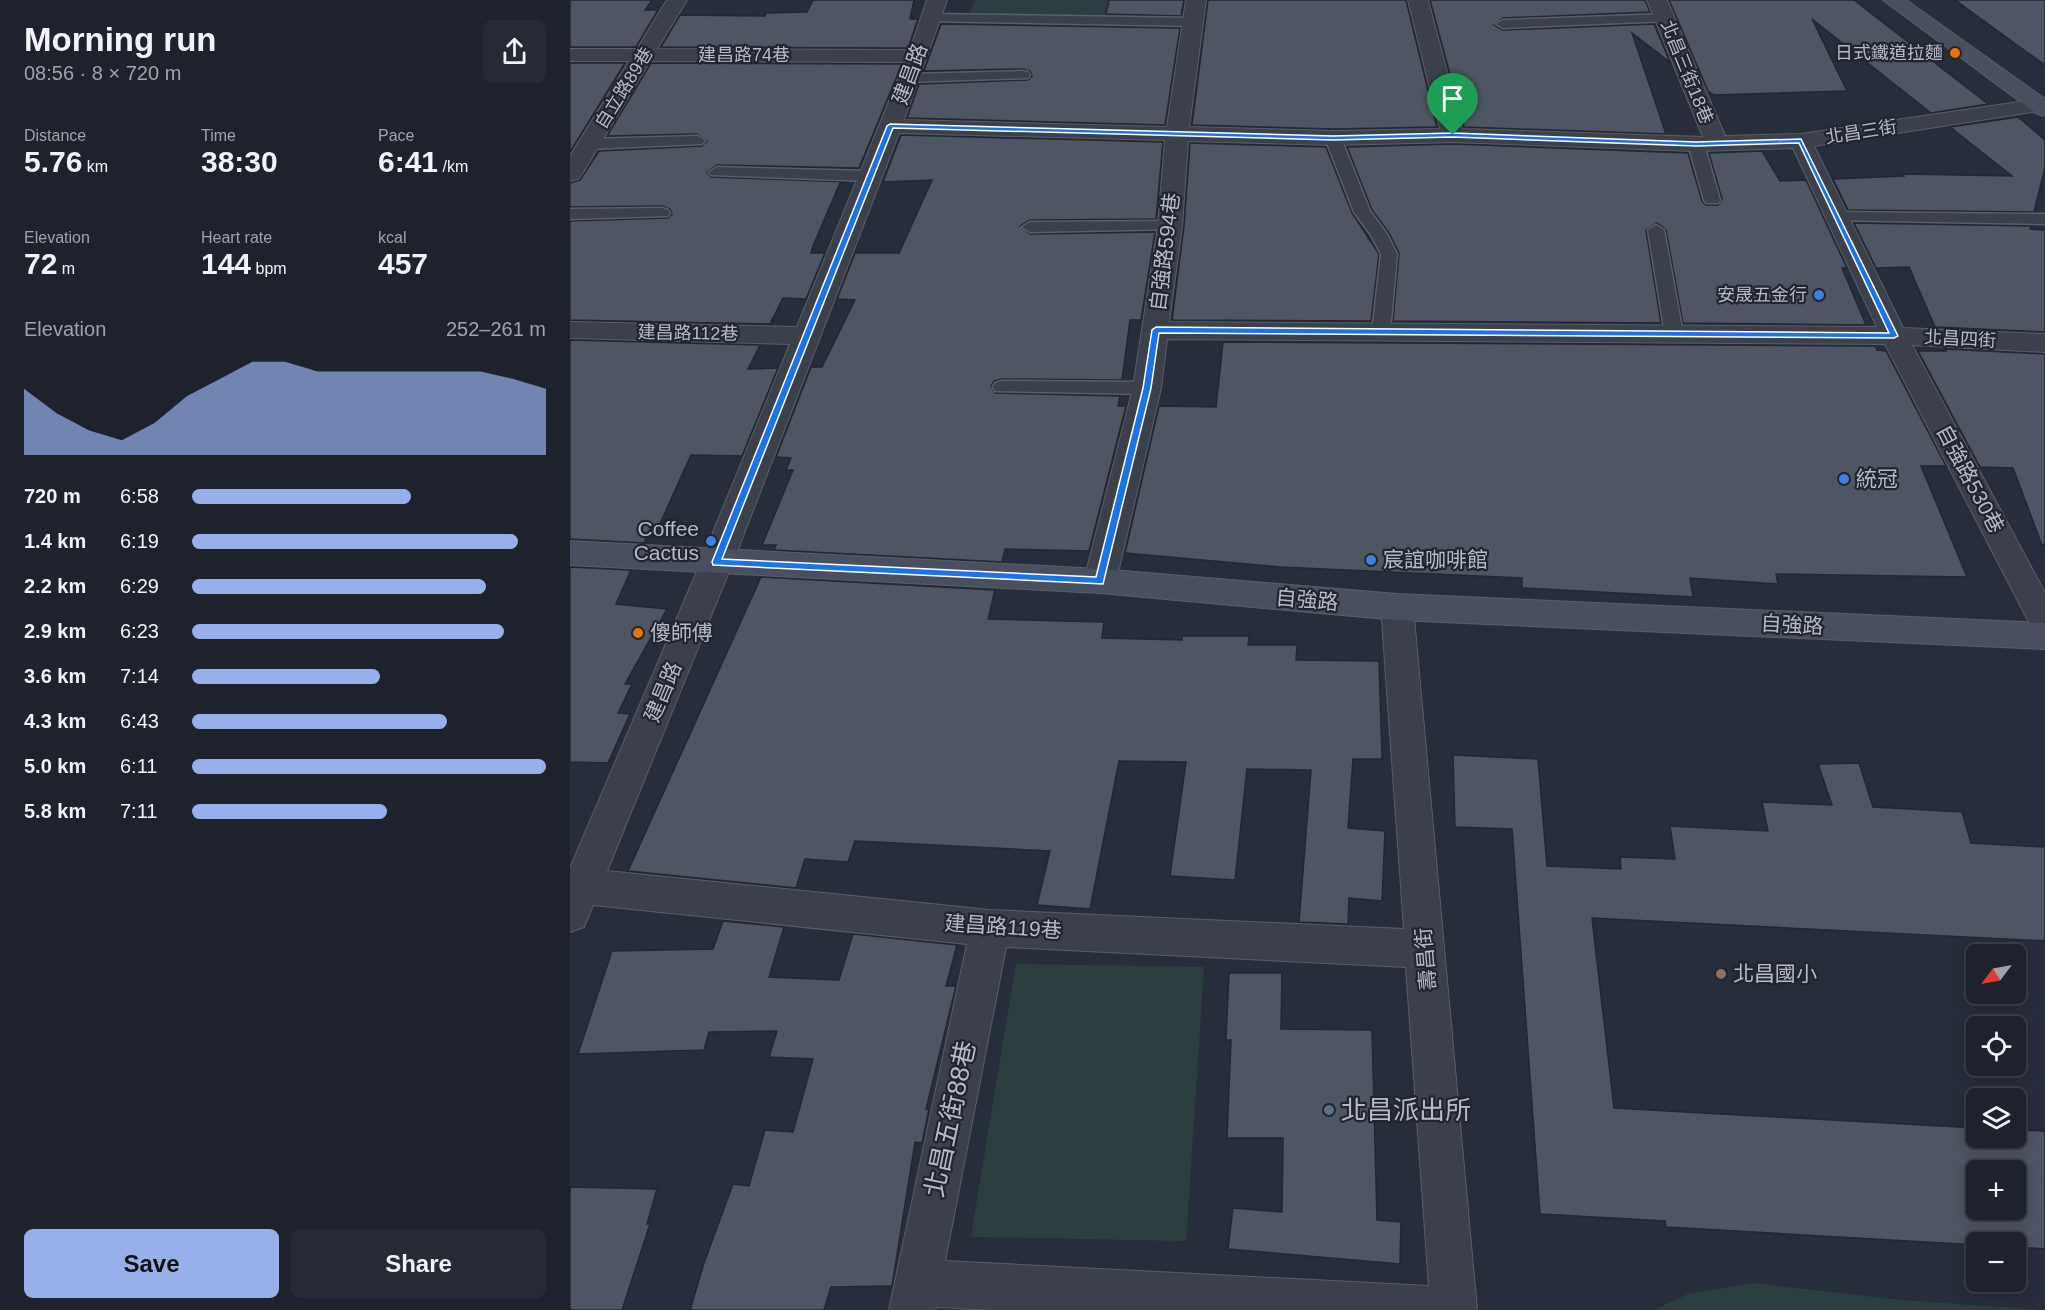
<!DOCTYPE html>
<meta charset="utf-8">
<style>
:root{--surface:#1d222c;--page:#252a34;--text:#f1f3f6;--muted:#a0a4a9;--line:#3b3f48;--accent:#97b0eb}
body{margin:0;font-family:Arial,"Noto Sans TC",sans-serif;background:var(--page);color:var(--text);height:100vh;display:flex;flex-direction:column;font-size:22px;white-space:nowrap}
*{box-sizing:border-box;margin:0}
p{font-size:20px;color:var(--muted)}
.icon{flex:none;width:33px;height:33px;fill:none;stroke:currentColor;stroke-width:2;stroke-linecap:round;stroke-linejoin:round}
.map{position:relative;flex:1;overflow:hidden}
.sheet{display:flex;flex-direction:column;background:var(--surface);width:570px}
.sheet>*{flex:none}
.needle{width:39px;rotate:238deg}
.fabs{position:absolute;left:1396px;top:944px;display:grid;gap:12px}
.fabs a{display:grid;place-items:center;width:60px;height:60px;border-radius:9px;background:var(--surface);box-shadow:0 3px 15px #0003,0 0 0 2px var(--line);font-size:30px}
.pin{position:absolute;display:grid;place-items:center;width:51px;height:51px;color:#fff;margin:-62px -26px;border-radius:50% 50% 50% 0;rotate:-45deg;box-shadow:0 0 6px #0007}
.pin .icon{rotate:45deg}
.round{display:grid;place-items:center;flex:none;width:63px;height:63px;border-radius:9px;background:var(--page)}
.headline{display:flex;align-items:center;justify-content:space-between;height:102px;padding:0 24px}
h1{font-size:33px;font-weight:700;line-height:45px}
.stats{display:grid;grid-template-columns:repeat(3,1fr);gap:9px;height:102px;padding:6px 24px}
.stats div{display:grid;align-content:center}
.stats b{font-size:30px;font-weight:700}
.stats small{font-size:16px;font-weight:400}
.stats p{font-size:16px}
.chart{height:168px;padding:12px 24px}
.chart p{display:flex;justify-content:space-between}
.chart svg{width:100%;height:108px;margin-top:6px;fill:var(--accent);opacity:.7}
.primary-button{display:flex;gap:12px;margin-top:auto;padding:12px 24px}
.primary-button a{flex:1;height:69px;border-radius:9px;background:var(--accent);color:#111;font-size:24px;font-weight:700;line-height:69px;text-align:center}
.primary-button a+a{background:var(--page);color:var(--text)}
ul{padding:0 24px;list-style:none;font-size:20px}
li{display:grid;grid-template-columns:96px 72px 1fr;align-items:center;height:45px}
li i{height:15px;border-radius:8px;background:var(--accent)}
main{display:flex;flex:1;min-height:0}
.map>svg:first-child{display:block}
.green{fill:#2d3e40}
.building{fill:#4e5563;stroke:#222732;stroke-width:1.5;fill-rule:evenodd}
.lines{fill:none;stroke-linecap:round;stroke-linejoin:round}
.lane-casing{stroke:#595e69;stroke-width:3}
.street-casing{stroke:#595e69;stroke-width:2}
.secondary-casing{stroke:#595e69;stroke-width:2}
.lane{fill:#3b404b;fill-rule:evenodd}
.street{fill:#3b404b;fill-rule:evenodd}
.secondary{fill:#494f5e;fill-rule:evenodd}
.route{fill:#1a73e8;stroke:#fff;stroke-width:1.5;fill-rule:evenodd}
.food-dot{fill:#e8710a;stroke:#202530;stroke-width:2}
.shop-dot{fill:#3f7fe0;stroke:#202530;stroke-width:2}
.education-dot{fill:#8d6e63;stroke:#202530;stroke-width:2}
.service-dot{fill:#5c6f8a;stroke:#202530;stroke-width:2}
.labels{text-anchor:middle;stroke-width:4.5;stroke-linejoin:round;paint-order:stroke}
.far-poi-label{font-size:18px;fill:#b7bbc6;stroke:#202530;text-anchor:end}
.far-street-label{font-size:18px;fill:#b7bbc6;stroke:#202530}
.street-label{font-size:21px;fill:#b7bbc6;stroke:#202530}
.poi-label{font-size:21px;fill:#b7bbc6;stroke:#202530;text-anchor:start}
.near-poi-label{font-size:26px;fill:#b7bbc6;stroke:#202530;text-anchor:start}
.near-street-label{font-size:26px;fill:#b7bbc6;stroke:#202530}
</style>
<main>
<section class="sheet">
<div class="headline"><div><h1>Morning run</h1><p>08:56 · 8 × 720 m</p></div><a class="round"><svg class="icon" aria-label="share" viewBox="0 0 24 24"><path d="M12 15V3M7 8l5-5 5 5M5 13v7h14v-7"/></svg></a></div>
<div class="stats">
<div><p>Distance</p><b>5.76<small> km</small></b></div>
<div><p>Time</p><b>38:30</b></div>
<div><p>Pace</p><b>6:41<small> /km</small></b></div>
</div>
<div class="stats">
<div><p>Elevation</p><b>72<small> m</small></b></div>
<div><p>Heart rate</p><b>144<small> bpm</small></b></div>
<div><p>kcal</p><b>457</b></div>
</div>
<div class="chart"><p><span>Elevation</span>252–261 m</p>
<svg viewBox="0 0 160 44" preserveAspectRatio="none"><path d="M0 44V17L10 27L20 34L30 38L40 31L50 20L60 13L70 6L80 6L90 10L100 10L110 10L120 10L130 10L140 10L150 13L160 17V44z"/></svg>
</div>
<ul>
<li><b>720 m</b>6:58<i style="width:62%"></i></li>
<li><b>1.4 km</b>6:19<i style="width:92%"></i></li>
<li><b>2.2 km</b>6:29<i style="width:83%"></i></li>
<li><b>2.9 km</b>6:23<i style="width:88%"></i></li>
<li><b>3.6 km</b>7:14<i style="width:53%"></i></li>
<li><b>4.3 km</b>6:43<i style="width:72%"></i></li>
<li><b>5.0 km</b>6:11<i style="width:100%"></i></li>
<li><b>5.8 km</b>7:11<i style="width:55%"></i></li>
</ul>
<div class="primary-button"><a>Save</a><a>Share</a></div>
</section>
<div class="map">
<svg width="1475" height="1310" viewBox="0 0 1475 1310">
<rect width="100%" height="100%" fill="#272e3b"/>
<path class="green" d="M405 0H610L606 20 399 16Z
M446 964 634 967 616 1241 401 1237Z
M1183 1283 1330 1300 1475 1310H1084L1118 1294Z"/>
<path class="building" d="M0 0H82L75 10H88L66 47H0Z
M243 0H344L340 19H348L338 48 91 47 110 15 195 16 196 13 237 12Z
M539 0H614L611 16 536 14Z
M638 0H836L867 127 763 129 622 125Z
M860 0H1075L1080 12 933 18 924 25 933 30 1084 24 1100 62 1062 33 1096 134 894 127Z
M1099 0H1284L1418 104 1361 113 1242 19 1277 91 1144 95 1138 91Z
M1385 0H1475V65L1447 45Z
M371 24 610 28 595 125 337 118 349 84 458 80 462 76 460 71 453 69 354 71Z
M0 63H55L0 152Z
M81 63 332 64 289 168 147 165 137 172 141 177 279 182 270 183 243 246 241 253H255L236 299 213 298 200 324 0 320V221L98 218 102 214 100 209 92 206 0 207V183L10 180 29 151 132 146 137 141 127 134 37 136Z
M1448 117 1475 140V167L1464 212 1278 210 1263 179 1334 176 1333 174 1442 176 1380 127Z
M331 135 593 142 586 219 460 220 450 226 460 234 585 232 571 320H560L552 380 432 379 424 381 421 386 425 393 550 396 548 406H556L519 551 435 549 432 562 204 550 206 545H192L223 470H216L221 458 206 457 241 367H252L285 300 267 299 285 253H329L362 180 313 182Z
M620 143 756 147 782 213 809 254 801 321 602 320 614 226Z
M883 144 1118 153 1132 201 1136 205H1148L1152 199 1139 153 1192 151 1210 181 1236 180 1277 268H1272L1296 325 1113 323 1096 230 1087 223 1076 230 1091 323 823 321 829 253 819 233 802 210 777 147Z
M1284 223 1461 226 1460 229 1475 230V332L1365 327 1339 267 1306 268Z
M0 340 190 345 178 369 208 368 172 456 121 455 89 526H82L74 543 0 539Z
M653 342 1305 346 1307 350 1316 351 1376 466H1351L1397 577 1206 574 1208 584 1120 578 1123 597 952 588V578L710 567 555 553 589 406 646 407Z
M1375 349 1475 354V544L1472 545 1443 468 1410 467 1348 351H1376Z
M0 567 61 570 46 604 97 609 55 684H62L48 713 60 714 38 763 0 762Z
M191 577 425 590 418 619 534 622 532 638 612 640V636H679L678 645H727L726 660 809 661 812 759H783L778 828 815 831 812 901 779 898 778 924 729 922 741 770 677 769 665 880 600 876 616 762 549 761 520 909 467 905 480 851 285 841 278 862 235 859 226 888 58 871Z
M883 755 968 759 977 866 1051 869 1050 857 1105 859 1100 826 1198 831 1192 802 1262 805 1248 764 1289 763 1303 807 1392 812 1401 843 1475 847V941L1022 918 1044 1108 1407 1128V1137H1446V1130L1475 1131V1249L1446 1247V1242H1407V1245L1096 1227 1095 1221 970 1214 942 829 885 827ZM1407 1170H1446V1209H1407Z
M153 921 214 927 199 977 269 980 283 934 387 945 376 986H386L356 1109H359L352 1143 345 1142 322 1286 261 1287 254 1310H120L134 1263 163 1184 179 1186 195 1130 223 1132 243 1059 199 1057 207 1031 139 1032 134 1050 8 1054 42 951 143 949Z
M659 973H712L711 1029 802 1030 807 1220 831 1222 830 1264 658 1249 663 1208 712 1212 713 1138H657L661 1040H656Z
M0 1187 87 1189 77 1224H80L52 1310H0Z"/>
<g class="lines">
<defs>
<path id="lane" d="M360 14 623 18 630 22 623 26 355 21V15Z
M1095 14 1100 15V21L933 28 926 24 933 20Z
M453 71 458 72 460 75 458 78 339 82 332 78 339 74Z
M763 133 771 138 800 211 817 234 827 254 820 332 811 338 802 332 811 254 801 235 784 212 755 138Z
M127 136 132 138 135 141 132 144 19 149 11 144 19 139Z
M1126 139 1134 144 1150 200 1148 203H1136L1134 200 1118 144Z
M147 167 300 171 308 176 300 181 141 175 139 172Z
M92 208 98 210 100 213 98 216 0 219V209Z
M1266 212 1475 214V224L1260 220 1258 217 1260 214Z
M600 221 606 223 608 226 606 229 460 232 452 227 460 222Z
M1086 225 1094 230 1113 334 1104 340 1095 334 1078 230Z
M432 381 577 382 584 384 586 388 584 392 577 394 425 391 423 387 425 383Z"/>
<path id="street" d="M97 0H117L87 49 340 50 357 0H377L334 120 597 127 616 0H636L619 127 763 131 870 129 838 0H858L892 129 1133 137 1077 0H1097L1155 136 1231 134 1469 99 1475 100V110L1469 111 1244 146 1333 328 1475 334V352L1342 345 1475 593V636L1464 632 1315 344 597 339 591 388 546 581 541 590 530 593 519 590 514 581 563 388 588 226 595 140 329 133 163 562 37 871 420 910 834 929 811 607 816 598 827 594 838 598 843 607 907 1310H424L366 1307 365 1310H319L397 944 23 905 14 927 0 932V868L131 562 220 344 0 338V322L227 327 335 62 80 61 12 174 8 179 0 181V156L59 61H0V49H67ZM618 141 763 145 883 142 1126 151 1223 148 1307 327 599 322 612 226ZM436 947 836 967 859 1286 375 1261Z"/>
<path id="secondary" d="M1313 0H1336L1475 99V116L1467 114Z
M0 541 530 569 827 594 1475 623V649L827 620 530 593 0 565Z"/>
</defs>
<use href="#lane" class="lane-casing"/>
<use href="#street" class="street-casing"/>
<use href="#secondary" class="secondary-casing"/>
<use href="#lane" class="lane"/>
<use href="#street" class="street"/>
<use href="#secondary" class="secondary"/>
</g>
<path class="route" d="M320 124 763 136 883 133 1126 142 1231 139 1328 336 1324 338 589 333 581 388 533 584 143 565 142 562 317 126ZM323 128 763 140 883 137 1126 146 1229 143 1319 333 586 327 582 330 573 388 526 577 152 559Z"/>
<g class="food-dot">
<circle cx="1385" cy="53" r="6"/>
<circle cx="68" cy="633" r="6"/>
</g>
<g class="shop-dot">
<circle cx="1249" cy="295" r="6"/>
<circle cx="1274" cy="479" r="6"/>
<circle cx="141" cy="541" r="6"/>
<circle cx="801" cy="560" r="6"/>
</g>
<circle class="education-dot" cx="1151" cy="974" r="6"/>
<circle class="service-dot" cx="759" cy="1110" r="6"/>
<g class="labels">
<g class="far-poi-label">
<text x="1373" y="59">日式鐵道拉麵</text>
<text x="1237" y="301">安晟五金行</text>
</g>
<g class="far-street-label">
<text x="174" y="61">建昌路74巷</text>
<text transform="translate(1117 72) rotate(68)" y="6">北昌三街18巷</text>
<text transform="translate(54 88) rotate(-58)" y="6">自立路89巷</text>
<text transform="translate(1291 132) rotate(-9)" y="6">北昌三街</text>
<text transform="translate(118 333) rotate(1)" y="6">建昌路112巷</text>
<text transform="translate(1390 339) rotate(3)" y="6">北昌四街</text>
</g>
<g class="street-label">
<text transform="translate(340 74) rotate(-70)" y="7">建昌路</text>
<text transform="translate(595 252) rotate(-83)" y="7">自強路594巷</text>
<text transform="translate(1400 479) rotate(62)" y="7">自強路530巷</text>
<text transform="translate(737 600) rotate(5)" y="7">自強路</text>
<text transform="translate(1222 625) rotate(3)" y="7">自強路</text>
<text transform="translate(93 692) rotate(-67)" y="7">建昌路</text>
<text transform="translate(433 927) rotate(4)" y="7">建昌路119巷</text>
<text transform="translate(856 959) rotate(-95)" y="7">壽昌街</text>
</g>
<g class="poi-label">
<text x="1286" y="486">統冠</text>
<text x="129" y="536" text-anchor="end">Coffee<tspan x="129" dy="24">Cactus</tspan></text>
<text x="813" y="567">宸誼咖啡館</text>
<text x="80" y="640">傻師傅</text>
<text x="1163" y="981">北昌國小</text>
</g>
<g class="near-poi-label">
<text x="771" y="1119">北昌派出所</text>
</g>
<g class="near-street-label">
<text transform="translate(380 1119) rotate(-78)" y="9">北昌五街88巷</text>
</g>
</g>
</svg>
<div class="fabs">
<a><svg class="needle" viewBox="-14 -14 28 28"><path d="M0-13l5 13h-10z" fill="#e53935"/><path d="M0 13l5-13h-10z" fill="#a0a4a9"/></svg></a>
<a><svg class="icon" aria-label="locate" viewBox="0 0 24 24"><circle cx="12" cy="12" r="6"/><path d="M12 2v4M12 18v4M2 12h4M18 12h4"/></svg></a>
<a><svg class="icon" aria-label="layers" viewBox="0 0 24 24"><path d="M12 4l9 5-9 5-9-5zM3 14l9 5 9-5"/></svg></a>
<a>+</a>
<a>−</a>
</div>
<div class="pin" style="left:883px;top:135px;background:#1e9e55"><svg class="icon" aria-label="arrive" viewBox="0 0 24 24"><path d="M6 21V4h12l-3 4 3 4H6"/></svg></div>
</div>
</main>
